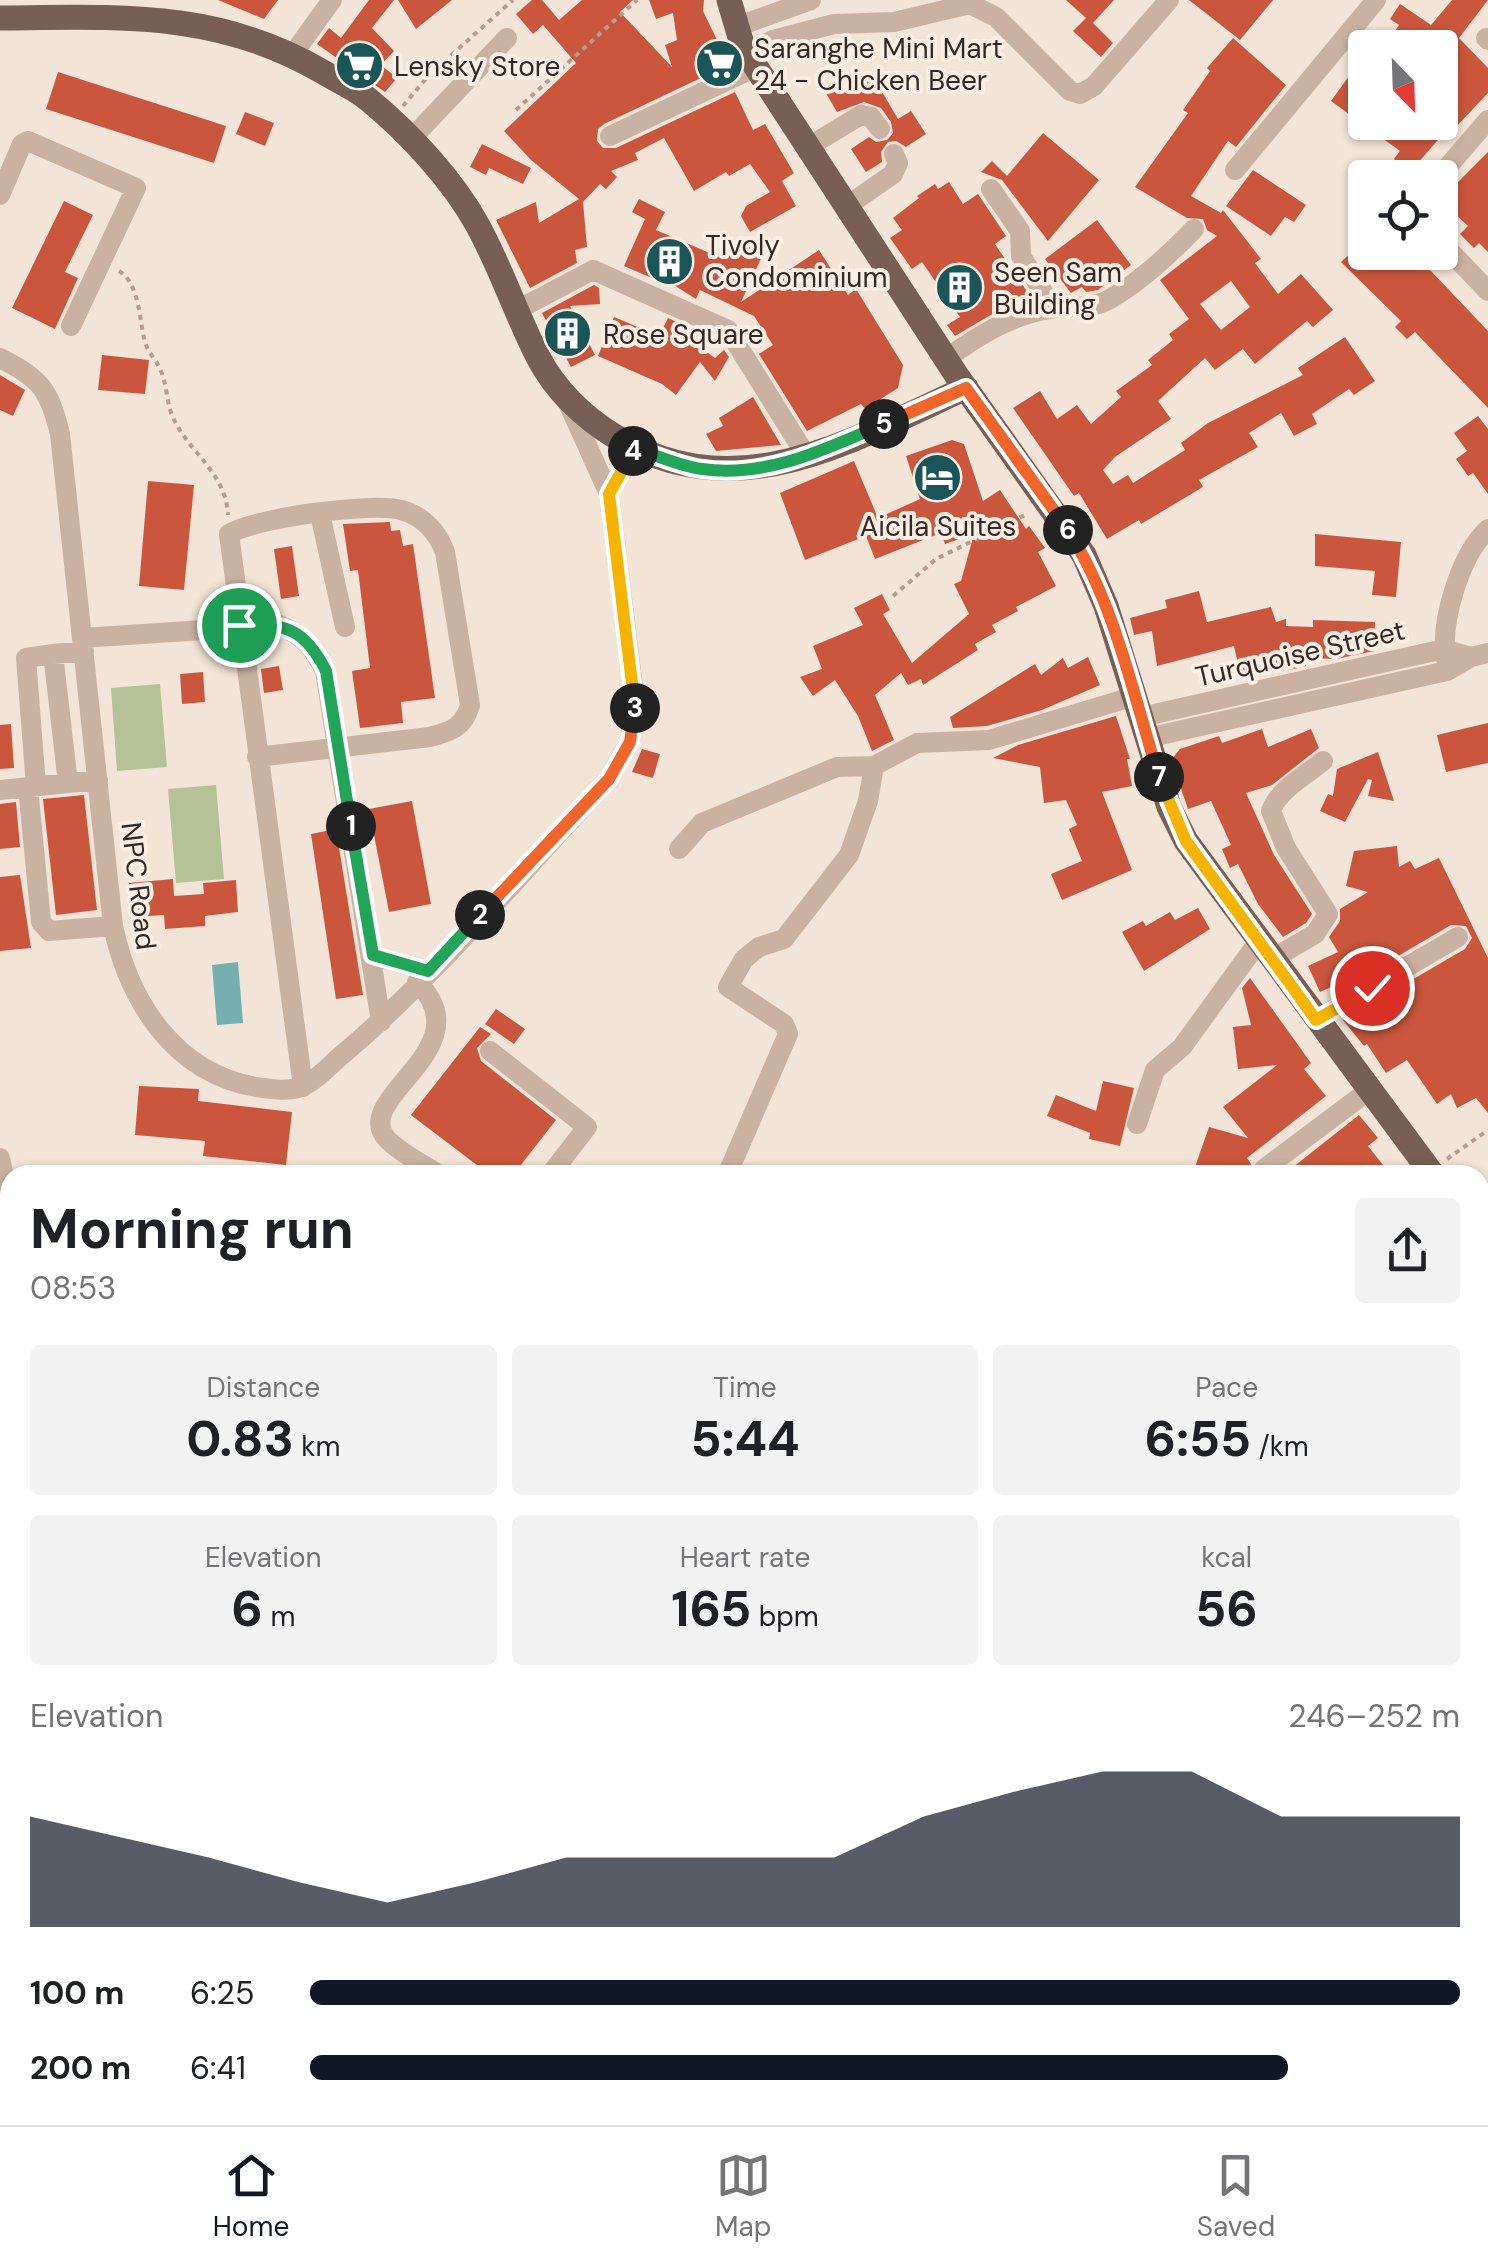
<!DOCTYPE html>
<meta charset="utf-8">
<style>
:root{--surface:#fff;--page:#f2f2f2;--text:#202124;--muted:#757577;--line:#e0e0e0;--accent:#111827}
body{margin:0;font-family:"DM Sans",sans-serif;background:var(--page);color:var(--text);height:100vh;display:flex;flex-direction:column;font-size:38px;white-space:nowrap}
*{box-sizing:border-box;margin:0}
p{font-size:32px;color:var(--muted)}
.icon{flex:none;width:55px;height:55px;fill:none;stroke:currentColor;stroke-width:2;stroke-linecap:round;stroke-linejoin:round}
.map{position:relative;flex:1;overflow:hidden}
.details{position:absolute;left:0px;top:1165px;width:1490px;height:960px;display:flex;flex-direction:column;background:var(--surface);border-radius:30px 30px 0 0;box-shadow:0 2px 8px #0004}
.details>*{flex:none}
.needle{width:65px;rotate:157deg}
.tools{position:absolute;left:1348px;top:30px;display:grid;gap:20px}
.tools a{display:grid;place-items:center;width:110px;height:110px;border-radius:10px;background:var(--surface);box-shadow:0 2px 8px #0004;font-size:50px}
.pin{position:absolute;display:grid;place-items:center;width:85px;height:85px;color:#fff;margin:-42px;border:5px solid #fff;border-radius:50%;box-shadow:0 2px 10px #0007}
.km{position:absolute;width:50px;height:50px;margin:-25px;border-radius:50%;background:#222;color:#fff;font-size:28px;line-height:50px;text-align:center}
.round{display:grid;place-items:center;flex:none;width:105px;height:105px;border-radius:10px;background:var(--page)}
.head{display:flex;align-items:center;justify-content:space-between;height:170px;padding:0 30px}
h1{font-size:55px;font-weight:700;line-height:75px}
.figures{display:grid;grid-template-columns:repeat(3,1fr);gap:15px;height:170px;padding:10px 30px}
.figures div{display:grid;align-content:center;border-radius:10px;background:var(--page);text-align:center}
.figures b{font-size:50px;font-weight:700}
.figures small{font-size:28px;font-weight:400}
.figures p{font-size:28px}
.chart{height:280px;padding:20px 30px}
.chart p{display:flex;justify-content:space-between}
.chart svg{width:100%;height:180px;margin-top:10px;fill:var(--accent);opacity:.7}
ul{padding:0 30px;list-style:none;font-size:32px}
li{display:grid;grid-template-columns:160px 120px 1fr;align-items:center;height:75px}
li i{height:25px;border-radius:12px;background:var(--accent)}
.tab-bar{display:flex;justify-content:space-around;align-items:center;height:140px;border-top:2px solid var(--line);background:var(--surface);font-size:28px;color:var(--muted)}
.tab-bar a{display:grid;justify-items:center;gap:5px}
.tab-bar .active{color:var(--accent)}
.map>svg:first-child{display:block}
.green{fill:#b5c197}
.water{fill:#75afaf}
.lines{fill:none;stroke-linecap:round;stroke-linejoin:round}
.river{stroke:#75afaf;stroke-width:32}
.building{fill:#ca573d;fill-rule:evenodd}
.path{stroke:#b59c8d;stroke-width:4;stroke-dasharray:5 5;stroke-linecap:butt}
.minor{stroke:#cab2a3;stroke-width:20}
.major{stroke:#775f56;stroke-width:25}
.split-1-casing{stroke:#fff;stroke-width:20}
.split-2-casing{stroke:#fff;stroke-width:20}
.split-3-casing{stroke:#fff;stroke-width:20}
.split-4-casing{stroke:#fff;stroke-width:20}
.split-5-casing{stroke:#fff;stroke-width:20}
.split-6-casing{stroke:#fff;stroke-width:20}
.split-7-casing{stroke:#fff;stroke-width:20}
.split-8-casing{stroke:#fff;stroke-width:20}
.split-9-casing{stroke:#fff;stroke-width:20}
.split-1{stroke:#22a559;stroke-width:12}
.split-2{stroke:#22a559;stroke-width:12}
.split-3{stroke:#f0652b;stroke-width:12}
.split-4{stroke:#f5b400;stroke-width:12}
.split-5{stroke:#22a559;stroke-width:12}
.split-6{stroke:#f0652b;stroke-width:12}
.split-7{stroke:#f0652b;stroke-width:12}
.split-8{stroke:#f5b400;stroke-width:12}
.split-9{stroke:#f5b400;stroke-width:12}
.labels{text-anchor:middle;stroke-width:8;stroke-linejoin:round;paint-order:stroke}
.poi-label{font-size:28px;fill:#342925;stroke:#f9eee3;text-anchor:start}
.street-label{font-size:28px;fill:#342925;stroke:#f9eee3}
</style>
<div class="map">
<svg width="1488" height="2125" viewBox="0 0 1488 2125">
<rect width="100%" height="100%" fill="#f2e4d7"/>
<path class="green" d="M160 684 167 767 117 771 111 688Z
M216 785 224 879 176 883 168 789Z"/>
<path class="water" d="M238 962 243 1023 217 1025 212 965Z"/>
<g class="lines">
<path class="river" d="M1480 1761 1488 1749
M0 1810H10"/>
</g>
<path class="building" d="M218 0H278L264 19Z
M369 0H394L372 28 394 51 381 65 397 78 385 92 317 44 329 28 341 38Z
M398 0H452L416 29Z
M532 0H542L559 20 582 0H633L620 12 672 67 665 45 677 40 673 13 656 19 649 0H704L703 11 720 46 715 49 724 67 604 124 598 129 597 141 603 148H616L735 92 753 130 765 124 794 173 782 181 796 206 750 232 741 216 746 206 770 192 750 164 729 176 726 172 694 191 664 138 635 153 638 160 611 171 617 177 606 189 600 184 583 202 587 247 575 250 577 263 530 288 496 220 536 202 539 223 579 199 531 160 504 131 576 63 543 25 533 34 516 14Z
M1066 0H1114L1093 23 1113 43 1101 57 1073 31 1086 18Z
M1189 0H1273L1240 40Z
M1452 0H1488L1459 38 1488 68V93L1455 128 1451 125 1410 172 1394 159 1400 151 1331 101 1352 72 1365 82V122H1440V80L1450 70 1445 65 1450 61 1440 54V48H1400L1389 40 1399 25 1390 19 1400 4 1431 25Z
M1233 38 1286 85 1236 147 1228 141 1191 196 1221 213 1223 210 1261 259 1255 263 1278 294 1301 274 1333 310 1313 327 1307 321 1255 364 1243 349 1215 370 1205 358 1158 401 1171 419 1115 457 1103 470 1113 484 1128 475 1133 483 1185 450 1181 443 1208 423 1303 375 1298 368 1345 337 1375 381 1354 395 1349 389 1312 414 1317 424 1294 436 1281 413 1249 433 1258 447 1199 480 1203 487 1141 524 1139 520 1107 539 1079 493 1074 496 1013 408 1040 391 1057 419 1077 405 1091 424 1121 397 1116 391 1152 365 1148 360 1173 340 1169 334 1189 319 1160 280 1217 236 1207 230 1203 219 1187 218 1135 187 1188 113 1183 110 1210 71 1207 68ZM1231 281 1250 307 1221 330 1200 304Z
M58 72 226 126 214 163 46 109Z
M871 73 898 119 911 111 926 134 906 147 896 141 888 142 881 152 882 162 866 172 851 149 869 137 876 142 887 140 893 133 891 122 881 108 864 102 837 112 823 88 845 75 851 85Z
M245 112 274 123 265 146 236 134Z
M1043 133 1099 180 1048 241 1002 180 981 172 992 161 1007 176Z
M482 144 531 168 523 184 489 168 486 175 470 167Z
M1488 152V252L1479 243 1474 248 1460 234 1468 226 1440 200Z
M1253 170 1306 205 1294 222 1285 217 1271 236 1226 206Z
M949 182 963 204 978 194 1006 236 995 244 1028 293 955 336 947 325 960 317 922 262 912 269 890 238 902 230 893 218 919 198 917 196 935 184 938 189Z
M639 199 665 212 656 230 719 257 730 237 763 254 741 302 819 250 848 295 856 289 903 365 898 388 865 409 861 404 807 431 759 354 773 345 754 316 700 290 696 299 658 275 654 279 624 266 645 219 632 212Z
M64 201 93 215 65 272 78 278 55 329 12 308Z
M1097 220 1131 265 1098 290 1086 292 1082 287 1071 293 1045 259Z
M1365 240V252H1413L1488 331V408L1415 332 1407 339 1395 327 1401 321 1341 262Z
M594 285 599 288 600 304 570 306 595 355 571 367 542 313Z
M614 317 659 336 668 318 699 332 694 343 715 358 724 350 729 357 715 381 700 362 676 395 662 384 598 356Z
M102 355 149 360 145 394 98 390Z
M0 375 25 390 13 416 0 410Z
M753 397 781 445 716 451 706 434 723 426 719 418Z
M1478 416 1488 429V494L1473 473 1468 476 1456 459 1467 451 1454 433Z
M952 440 964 444 983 501 1000 490 1026 529 1029 526 1045 548 1038 552 1056 586 1016 607 1018 611 992 625 996 632 975 644 978 650 923 685 921 679 908 685 901 673 875 695 894 740 872 751 858 716 835 680 813 696 800 677 822 669 813 646 863 625 854 608 882 594 890 610 883 614 912 663 969 614 954 584 961 581 974 534 945 544 941 533 875 559 866 536 805 560 780 493 854 461 878 518 920 499 906 456Z
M148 481 194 485 184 590 139 586Z
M390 522 391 531 400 530 403 546 413 544 435 698 401 702 403 723 360 728 352 671 370 668 358 570 350 571 343 524Z
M1315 534 1401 542 1396 597 1372 595 1375 571 1315 566Z
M292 546 299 596 281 599 274 549Z
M1199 591 1207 622 1271 607 1276 622 1286 619V626L1313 627V620L1375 622 1374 651 1336 659 1306 658V666L1289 670 1290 660 1240 673 1234 646 1157 666 1152 631 1134 635 1130 618 1167 608 1165 600Z
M1088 657 1100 685 1042 710 987 726 953 728 950 717 1035 664 1041 675 1063 658 1068 668Z
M279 666 283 690 264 693 261 669Z
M203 672 205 702 182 704 180 674Z
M1116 716 1130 759H1127L1132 786 1102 792 1132 870 1062 900 1051 874 1082 861 1069 829 1077 825 1066 800 1044 803 1040 767 993 758 1018 745Z
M1488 723V763L1446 772 1437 735Z
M11 724 14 768 0 769V725Z
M1262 729 1268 747 1311 729 1319 748 1272 785 1246 793 1274 855 1312 914 1306 923 1283 937 1258 904 1238 864 1230 868 1222 849 1231 845 1211 801 1188 809 1171 760 1180 749 1219 736 1222 743Z
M642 749 660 754 653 778 632 772Z
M1378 752 1394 801 1368 796 1372 780 1368 779 1345 822 1320 811 1328 794 1333 796 1337 769Z
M84 795 97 910 56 915 43 799Z
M412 801 431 904 389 912 369 809Z
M16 802 20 847 0 849V804Z
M336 829 363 995 336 999 311 834Z
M1397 846 1399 867 1410 861 1415 869 1439 858 1488 958V1113L1476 1098 1457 1108 1451 1094 1437 1104 1407 1060 1386 1073 1367 1044 1364 1046 1343 1020 1465 949 1472 938 1466 926 1451 925 1388 962 1320 992 1308 966 1338 952 1329 937 1340 921V909L1368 892 1346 886 1354 851Z
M20 875 31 948 0 951V877Z
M173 879 174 896 204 894 203 883 236 880 238 912 205 916V926L165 929 164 915 132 917 129 883Z
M1198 908 1210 929 1144 971 1122 932 1143 921 1146 926 1170 912 1175 920Z
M1250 978 1311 1063 1304 1069 1326 1096 1247 1158 1251 1164 1247 1175H1220L1195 1167 1209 1127 1248 1138 1223 1107 1277 1065 1238 1069 1233 1027 1251 1025 1242 988Z
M496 1009 525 1029 514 1044 485 1024Z
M480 1027 491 1034 477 1048 481 1061 556 1120 513 1175H490L411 1115Z
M1103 1081 1134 1088 1120 1146 1089 1139 1090 1133 1047 1116 1056 1095 1096 1111Z
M139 1086 199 1089 198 1101 292 1112 286 1165 203 1156 205 1141 135 1135Z
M1359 1115 1378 1138 1368 1146 1391 1175H1341L1330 1168 1321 1175H1283Z"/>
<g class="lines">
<path class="path" d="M403 106 429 75 513 0
M516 110 637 0
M119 271C140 284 139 320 145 342 148 353 156 359 160 369 167 383 166 400 172 415 187 452 226 471 228 515
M893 596 936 559 1027 514
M1447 1159 1488 1130"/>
<path class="minor" d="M736 27 811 0
M1486 38 1488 40
M748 52 773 40 834 24 894 22 970 4 996 17 1070 91 1080 94 1094 86 1169 0
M293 54 332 0
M610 136 756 67
M410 140 507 38
M808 147 861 115 871 117 880 129
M1235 170 1376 0
M1438 178 1488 120
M991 189 1020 231 1021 256 1053 308
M0 195 22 144 28 141 136 188 71 326
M847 206 893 174 898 163 894 154
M1440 241 1488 291
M517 310 593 270 728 330 807 457
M0 358C41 379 49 389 60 434L113 926C129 1001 174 1073 256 1087 270 1089 287 1092 301 1087 315 1082 331 1064 343 1054 436 976 524 869 609 779L630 742 635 703 609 494 568 403
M946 359C979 335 1009 316 1050 309 1071 305 1091 310 1110 299 1141 281 1170 254 1194 229
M609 494 634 448
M320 514 345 627
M82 638 279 625C302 635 314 648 325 671L381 1022
M1446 659C1440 622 1460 555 1488 529
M1141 717 1444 649 1471 657
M1147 738 1447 671 1471 657 1488 653
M257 757 430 737C452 731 464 727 470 705L445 552C437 531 423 516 401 510 371 502 255 518 229 534L303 1087
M68 783 53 654 84 651
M36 786 26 658 53 654
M28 787 41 922 49 931 113 926
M0 790 98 780
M679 849 702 823 837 767 874 766 917 743 989 740 1135 696
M373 955 428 971
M1272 959 1315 934 1328 914 1286 848 1271 811C1278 790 1306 775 1323 761
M417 982C485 1049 349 1098 387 1139 400 1153 423 1164 439 1175
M1316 1020 1458 937
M490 1051 587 1127 550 1175
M1137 1124 1155 1070 1182 1047 1259 941
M0 1158 10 1204
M727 1175 788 1034 784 1024 728 987 744 959 759 947 784 939 849 855 868 801 874 766
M1261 1175 1264 1169 1368 1091
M0 1268 10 1266
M1480 1530 1488 1521
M0 1716 10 1715
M1480 1901 1488 1890
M0 2100 10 2096
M352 2115 368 2125
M567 2115 580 2125
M1172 2115 1195 2125
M1466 2115 1484 2125
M168 2125 182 2115
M622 2125 630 2115
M1302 2125 1310 2115"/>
<path class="major" d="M729 0 742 44 756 67 957 376 1084 555 1106 606 1169 807 1186 841 1433 1175
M0 18C118 17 218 10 323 72 338 81 356 89 369 100 409 133 453 180 478 226 501 268 516 314 538 357 555 390 584 418 616 437 738 510 852 440 966 388
M1480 1236 1488 1247"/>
</g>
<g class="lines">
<defs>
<path id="split-1" d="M239 625C285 624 304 627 326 671L351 826"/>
<path id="split-2" d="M351 826 373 955 428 971 480 915"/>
<path id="split-3" d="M480 915 609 779 630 742 635 708"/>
<path id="split-4" d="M633 451 609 494 635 708"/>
<path id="split-5" d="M633 451 634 448C656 455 679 466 702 469 768 478 825 449 884 424"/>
<path id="split-6" d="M884 424 966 388 1068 530"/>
<path id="split-7" d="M1068 530C1115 604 1133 694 1159 777"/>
<path id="split-8" d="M1159 777 1186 841 1301 999"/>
<path id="split-9" d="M1301 999 1316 1020 1372 988"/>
</defs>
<use href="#split-1" class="split-1-casing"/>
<use href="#split-2" class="split-2-casing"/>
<use href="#split-3" class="split-3-casing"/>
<use href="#split-4" class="split-4-casing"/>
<use href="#split-5" class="split-5-casing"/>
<use href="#split-6" class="split-6-casing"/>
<use href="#split-7" class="split-7-casing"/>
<use href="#split-8" class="split-8-casing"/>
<use href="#split-9" class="split-9-casing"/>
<use href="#split-1" class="split-1"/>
<use href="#split-2" class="split-2"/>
<use href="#split-3" class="split-3"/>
<use href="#split-4" class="split-4"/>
<use href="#split-5" class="split-5"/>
<use href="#split-6" class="split-6"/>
<use href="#split-7" class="split-7"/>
<use href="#split-8" class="split-8"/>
<use href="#split-9" class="split-9"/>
</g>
<defs>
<symbol id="supermarket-disc" viewBox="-11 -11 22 22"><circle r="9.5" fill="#1a5657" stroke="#f9eee3"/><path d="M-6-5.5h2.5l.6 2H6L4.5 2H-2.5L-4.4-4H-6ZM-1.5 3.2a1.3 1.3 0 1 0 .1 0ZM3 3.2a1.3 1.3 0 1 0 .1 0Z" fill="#fff"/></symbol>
<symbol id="building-disc" viewBox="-11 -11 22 22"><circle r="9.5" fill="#1a5657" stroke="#f9eee3"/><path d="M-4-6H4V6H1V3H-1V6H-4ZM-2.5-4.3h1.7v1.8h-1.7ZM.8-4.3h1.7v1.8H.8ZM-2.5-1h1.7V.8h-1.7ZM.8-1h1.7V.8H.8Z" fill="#fff"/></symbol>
<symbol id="hotel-disc" viewBox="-11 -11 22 22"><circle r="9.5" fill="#1a5657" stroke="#f9eee3"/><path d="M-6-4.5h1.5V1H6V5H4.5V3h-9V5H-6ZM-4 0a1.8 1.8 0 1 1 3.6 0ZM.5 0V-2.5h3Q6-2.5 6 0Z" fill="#fff"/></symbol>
</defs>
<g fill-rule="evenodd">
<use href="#supermarket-disc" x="692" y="36" width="55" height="55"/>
<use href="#supermarket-disc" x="332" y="38" width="55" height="55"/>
<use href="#building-disc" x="642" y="234" width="55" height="55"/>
<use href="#building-disc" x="932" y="260" width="55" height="55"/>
<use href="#building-disc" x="540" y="306" width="55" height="55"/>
<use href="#hotel-disc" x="910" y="450" width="55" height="55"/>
</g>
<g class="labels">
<g class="poi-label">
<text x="754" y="58">Saranghe Mini Mart<tspan x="754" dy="32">24 - Chicken Beer</tspan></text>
<text x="394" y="76">Lensky Store</text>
<text x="705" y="255">Tivoly<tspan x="705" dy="32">Condominium</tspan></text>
<text x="994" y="282">Seen Sam<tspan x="994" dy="32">Building</tspan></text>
<text x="603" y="344">Rose Square</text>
<text x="938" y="536" text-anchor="middle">Aicila Suites</text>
</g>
<g class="street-label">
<text transform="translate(1300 653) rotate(-13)" y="10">Turquoise Street</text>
<text transform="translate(139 886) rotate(83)" y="10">NPC Road</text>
</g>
</g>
</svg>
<div class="tools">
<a><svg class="needle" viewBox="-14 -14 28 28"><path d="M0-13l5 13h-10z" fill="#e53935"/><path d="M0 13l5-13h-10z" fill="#757577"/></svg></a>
<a><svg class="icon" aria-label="locate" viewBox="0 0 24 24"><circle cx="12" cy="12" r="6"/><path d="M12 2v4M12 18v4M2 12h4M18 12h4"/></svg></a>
</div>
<div class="pin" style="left:239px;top:625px;background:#1e9e55"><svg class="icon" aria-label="arrive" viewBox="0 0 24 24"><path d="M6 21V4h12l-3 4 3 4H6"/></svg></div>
<div class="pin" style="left:1372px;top:988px;background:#d93025"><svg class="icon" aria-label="check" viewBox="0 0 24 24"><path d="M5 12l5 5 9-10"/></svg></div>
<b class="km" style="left:351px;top:826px">1</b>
<b class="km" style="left:480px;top:915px">2</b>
<b class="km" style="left:635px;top:708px">3</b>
<b class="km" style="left:633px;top:451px">4</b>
<b class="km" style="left:884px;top:424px">5</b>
<b class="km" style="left:1068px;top:530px">6</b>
<b class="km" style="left:1159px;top:777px">7</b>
<section class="details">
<div class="head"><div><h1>Morning run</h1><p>08:53</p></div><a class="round"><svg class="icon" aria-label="share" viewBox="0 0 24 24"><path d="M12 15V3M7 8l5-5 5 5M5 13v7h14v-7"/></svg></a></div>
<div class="figures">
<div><p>Distance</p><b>0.83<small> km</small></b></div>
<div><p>Time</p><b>5:44</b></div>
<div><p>Pace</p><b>6:55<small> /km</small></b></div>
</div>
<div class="figures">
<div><p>Elevation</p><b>6<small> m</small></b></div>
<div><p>Heart rate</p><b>165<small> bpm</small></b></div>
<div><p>kcal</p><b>56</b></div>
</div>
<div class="chart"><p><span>Elevation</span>246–252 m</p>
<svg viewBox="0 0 160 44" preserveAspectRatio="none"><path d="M0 44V17L10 22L20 27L30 33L40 38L50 33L60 27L70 27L80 27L90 27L100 17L110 11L120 6L130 6L140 17L150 17L160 17V44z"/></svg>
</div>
<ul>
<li><b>100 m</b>6:25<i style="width:100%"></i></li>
<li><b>200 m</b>6:41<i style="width:85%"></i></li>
</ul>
</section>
</div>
<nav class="tab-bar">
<a class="active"><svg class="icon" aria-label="home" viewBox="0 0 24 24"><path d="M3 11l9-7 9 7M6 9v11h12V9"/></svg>Home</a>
<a><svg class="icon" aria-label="map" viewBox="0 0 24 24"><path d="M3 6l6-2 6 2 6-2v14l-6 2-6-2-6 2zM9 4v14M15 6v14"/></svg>Map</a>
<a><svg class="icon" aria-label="saved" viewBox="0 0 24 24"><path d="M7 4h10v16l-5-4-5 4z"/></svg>Saved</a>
</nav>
